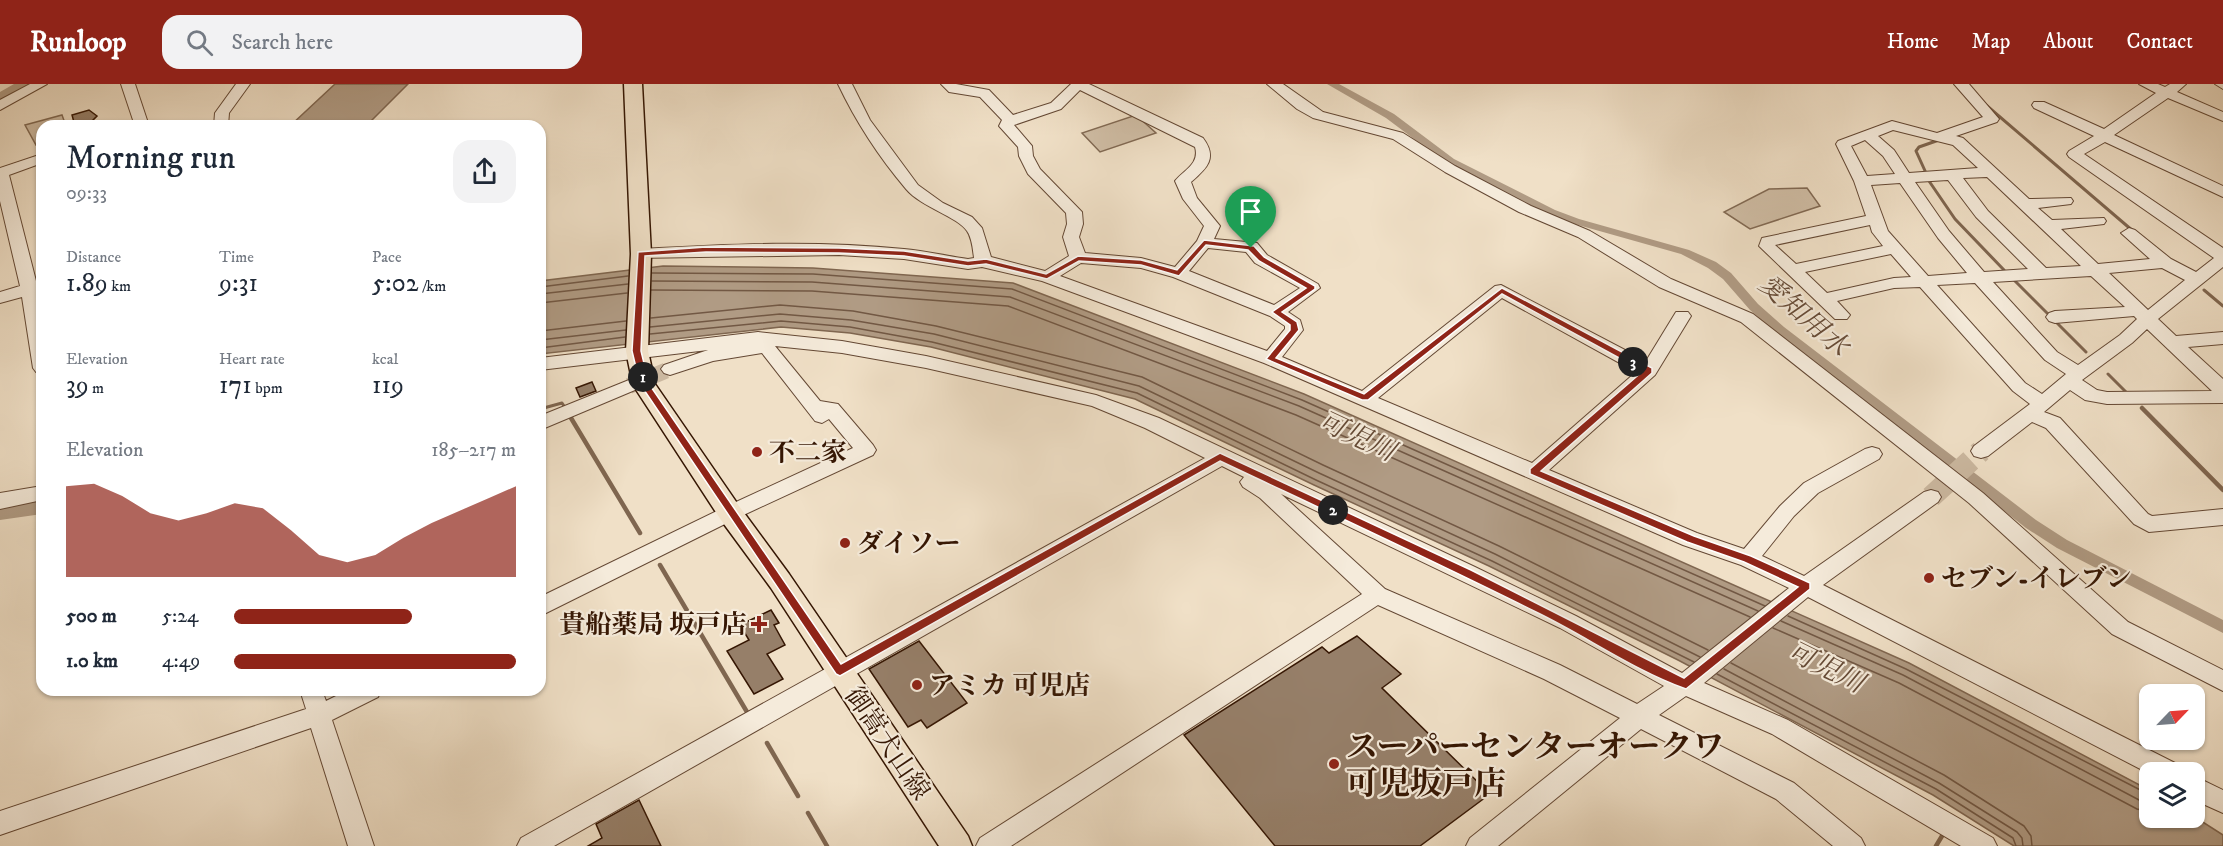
<!DOCTYPE html>
<meta charset="utf-8">
<style>
:root{--surface:#fff;--page:#f2f2f3;--text:#1f2937;--muted:#747a83;--accent:#8f2418}
body{margin:0;font-family:"IM FELL DW Pica","Noto Serif JP",serif;background:var(--page);color:var(--text);height:100vh;display:flex;flex-direction:column;font-size:22px;white-space:nowrap}
*{box-sizing:border-box;margin:0}
p{font-size:20px;color:var(--muted)}
.icon{flex:none;width:33px;height:33px;fill:none;stroke:currentColor;stroke-width:2;stroke-linecap:round;stroke-linejoin:round}
.map{position:relative;flex:1;overflow:hidden}
.details{position:absolute;left:36px;top:36px;width:510px;height:576px;display:flex;flex-direction:column;background:var(--surface);border-radius:18px;box-shadow:0 2px 4px #0004}
.details>*{flex:none}
.needle{width:39px;rotate:65deg}
.tools{position:absolute;left:2139px;top:600px;display:grid;gap:12px}
.tools a{display:grid;place-items:center;width:66px;height:66px;border-radius:12px;background:var(--surface);box-shadow:0 2px 4px #0004;font-size:30px}
.pin{position:absolute;display:grid;place-items:center;width:51px;height:51px;color:#fff;margin:-62px -26px;border-radius:50% 50% 50% 0;rotate:-45deg;box-shadow:0 0 6px #0007}
.pin .icon{rotate:45deg}
.km{position:absolute;width:30px;height:30px;margin:-15px;border-radius:50%;background:#222;color:#fff;font-size:16px;line-height:30px;text-align:center}
.round{display:grid;place-items:center;flex:none;width:63px;height:63px;border-radius:18px;background:var(--page)}
.summary{display:flex;align-items:center;justify-content:space-between;height:102px;padding:0 30px}
h1{font-size:33px;font-weight:600;line-height:45px}
.figures{display:grid;grid-template-columns:repeat(3,1fr);gap:9px;height:102px;padding:6px 30px}
.figures div{display:grid;align-content:center}
.figures b{font-size:26px;font-weight:600}
.figures small{font-size:16px;font-weight:400}
.figures p{font-size:16px}
.chart{height:168px;padding:12px 30px}
.chart p{display:flex;justify-content:space-between}
.chart svg{width:100%;height:108px;margin-top:6px;fill:var(--accent);opacity:.7}
ul{padding:0 30px;list-style:none;font-size:20px}
li{display:grid;grid-template-columns:96px 72px 1fr;align-items:center;height:45px}
li i{height:15px;border-radius:8px;background:var(--accent)}
header{display:flex;align-items:center;gap:36px;box-sizing:border-box;height:84px;padding:0 30px;background:var(--accent);color:#fff}
header strong{font-size:28px}
nav{display:flex;gap:33px;margin-inline-start:auto;font-size:21px}
.search{width:420px;height:54px;background:var(--page);display:flex;align-items:center;gap:15px;box-sizing:border-box;padding:0 21px;border-radius:18px;color:var(--muted);font-size:22px}
.map>svg:first-child{display:block}
.green{fill:#d0bea6;stroke:#826a54;stroke-width:1.5}
.water{fill:#b09b84;stroke:#7f6650;stroke-width:1.5}
.lines{fill:none;stroke-linecap:round;stroke-linejoin:round}
.shore{stroke:#725844;stroke-width:1.5}
.stream-far1{stroke:#7f6650;stroke-width:3}
.stream{stroke:#7f6650;stroke-width:4.5}
.canal{fill:#b09b84;fill-rule:evenodd}
.river{fill:#b09b84;fill-rule:evenodd}
.building{fill:#967f69;stroke:#351603;stroke-width:1.5}
.minor-tunnel-far1{stroke:#cbb8a0;stroke-width:16;stroke-dasharray:16 8;stroke-linecap:butt}
.minor-tunnel{stroke:#cbb8a0;stroke-width:22;stroke-dasharray:22 10;stroke-linecap:butt}
.minor-casing{stroke:#644834;stroke-width:2}
.major-casing{stroke:#351603;stroke-width:3}
.minor{fill:#f5ebdb;fill-rule:evenodd}
.major{fill:#f0e0c7;fill-rule:evenodd}
.route{fill:#8f2418;stroke:#fff;stroke-width:1.5;fill-rule:evenodd}
.poi-dot{fill:#8f2418;stroke:#f5ebdb;stroke-width:2}
.labels{text-anchor:middle;stroke-width:4.5;stroke-linejoin:round;paint-order:stroke}
.poi-label{font-size:26px;font-weight:bold;fill:#351603;stroke:#f5ebdb;text-anchor:start}
.street-label{font-size:26px;fill:#351603;stroke:#f5ebdb}
.water-label{font-size:27px;font-style:italic;fill:#664b37;stroke:#f5ebdb}
.near-poi-label{font-size:32px;font-weight:bold;fill:#351603;stroke:#f5ebdb;text-anchor:start}
</style>
<header>
<strong>Runloop</strong>
<div class="search"><svg class="icon" aria-label="search" viewBox="0 0 24 24"><circle cx="10" cy="10" r="6"/><path d="M15 15l6 6"/></svg>Search here</div>
<nav><a>Home</a><a>Map</a><a>About</a><a>Contact</a></nav>
</header>
<div class="map">
<svg width="2223" height="762" viewBox="0 0 2223 762">
<rect width="100%" height="100%" fill="#f0e0c7"/>
<filter id="stains"><feTurbulence type="fractalNoise" baseFrequency=".00333" numOctaves="4"/><feColorMatrix values="0 0 0 0 .2 0 0 0 0 .09 0 0 0 0 .02 0 0 0 .5 -.17"/></filter>
<radialGradient id="worn" r=".72"><stop offset=".6" stop-color="#630" stop-opacity="0"/><stop offset="1" stop-color="#630" stop-opacity=".3"/></radialGradient>
<path class="green" d="M62 31 66 42H42V59L36 61 25 41Z
M1136 31 1156 49 1100 68 1082 49Z
M1807 104 1820 122 1750 145 1724 128 1769 105Z"/>
<path class="water" d="M335 0H408L366 42H290Z
M663 182 813 184 1013 199 1304 310 1909 579 2149 706 2150 734 2195 733 2223 751V762H2014L1933 711 1678 576 1489 482 1314 401 1135 315 931 263 850 249 781 243 540 270V197Z"/>
<g class="lines">
<path class="shore" d="M652 189 813 190 1012 205 1302 316 1765 522
M652 197 812 198 1010 213 1299 322 1758 527
M540 203 628 192
M651 206 812 207 1008 222 1296 331 1750 533
M540 210 628 200
M540 219 627 209
M651 234 780 221 853 227 936 242 1142 293 1323 381 1499 462 1708 566
M650 243 780 230 851 236 934 250 1139 302 1319 389 1495 470 1700 573
M540 247 626 237
M650 250 781 237 850 243 932 258 1137 309 1316 396 1492 477 1694 578
M540 256 626 246
M540 264 625 253
M1788 532 1906 585 2150 711
M1781 537 1903 591 2141 717 2150 719
M1773 544 1899 599 2137 725 2150 728
M1731 579 1944 691 2024 742 2031 752 2032 762
M1724 585 1939 699 2017 748 2022 754 2023 762
M1717 590 1936 705 2013 754 2016 762"/>
<path class="stream-far1" d="M1986 21 2133 147
M1926 89 1916 67 1919 63 1939 56
M1929 97 1955 135 2004 186
M2013 195 2086 268
M2204 206 2223 222
M2108 290 2126 308
M540 325 562 319 566 325"/>
<path class="stream" d="M565 324 640 449
M2142 324 2223 406
M540 325 544 324
M660 481 747 628
M767 659 798 712
M808 729 827 762
M1936 762 1945 747"/>
<path class="canal" d="M1327 0H1339L1394 30 1454 75 1555 126 1579 135 1689 166 1716 178 1731 189 1758 220 1784 243 2036 436 2067 456 2223 536V549L2057 464 2026 444 1776 249 1750 226 1723 195 1708 184 1681 170 1571 139 1547 130 1446 79 1386 34Z"/>
<path class="river" d="M14 0H36L33 4 0 20V8Z
M42 412V430L0 436V418Z"/>
</g>
<path class="building" d="M89 26 97 32 87 42H75L72 31Z
M592 298 596 307 580 313 576 304Z
M771 526 779 539 774 541 785 561 767 570 783 595 754 610 727 567 749 556 740 541Z
M1357 552 1401 590 1382 604 1490 710 1420 762H1275L1184 651 1322 563 1329 569Z
M919 557 967 619 927 644 921 636 908 643 869 585Z
M639 716 661 762H588L602 754 596 740Z"/>
<g class="lines">
<path class="minor-tunnel-far1" d="M629 302 670 285"/>
<path class="minor-tunnel" d="M1931 413 1981 367"/>
<defs>
<path id="minor" d="M30 0H47L0 26V16Z
M121 0H135L149 42H135Z
M236 0H250L229 29 228 42H214L215 29Z
M838 0H852L870 36 918 101 943 119 972 133 982 144 991 173 1045 187 1069 172 1063 153 1067 140 1066 129 1028 90 1019 72 1018 63 999 42 1002 36 980 13 949 8 941 0H956L989 6 1013 31 1051 19 1071 0H1089L1203 54C1218 74 1207 84 1191 98L1197 114 1220 142 1214 155 1257 159 1267 171 1318 200 1320 204 1288 228 1300 236 1303 246 1282 273 1362 307 1495 202 1501 201 1646 277 1676 228H1688L1691 232 1655 291 1549 386 1697 449 1744 465 1780 422 1804 399 1865 365 1872 363 1879 365 1882 370 1879 375 1818 409 1794 432 1762 472 1804 492 1924 408 1931 406 1938 408 1941 413 1938 418 1823 501 2177 680 2180 688H2150V690L1808 513 1704 599 1788 636 1993 754 1997 762H1961L1772 650 1686 612 1659 631 1794 699 1861 754 1865 762H1833L1776 715 1641 645 1498 762H1466L1470 754 1620 634 1544 595 1378 521 1011 762H976L980 754 1362 510 1260 414 1243 403 1240 398 1244 393 1222 382 554 762H517L521 754 1205 374 1145 344 1092 322 926 284 842 269 775 262 820 317 838 320 873 361 876 366 873 371 737 434 540 532V513L723 424 853 364 829 335 822 339 815 337 762 269 713 277 670 291 664 289 661 285 664 281 708 266 540 286V274L758 248 842 257 926 272 1096 311 1159 334 1475 483 1576 532 1682 589 1789 504 1741 481 1683 461 1264 279 1042 197 982 183 968 185 904 175 839 171 635 174 633 170 635 166 641 165C728 160 818 156 904 165 925 167 947 172 968 175L974 174C973 166 972 154 967 147 958 133 921 123 906 105 879 73 856 38 838 0ZM1080 6 1195 63C1200 80 1184 86 1175 97L1183 115 1204 142 1197 157 1175 183 1141 174 1085 169 1079 153 1083 140 1082 128 1040 85 1033 72 1032 62 1014 41 1061 25ZM1208 164 1246 168 1255 179 1300 204 1274 221 1189 187ZM1081 179 1141 184 1173 193 1270 232 1285 242V245L1267 267 1060 192ZM1502 214 1636 288 1532 379 1378 314ZM1281 410 1560 544 1664 602 1637 620 1560 581 1385 505Z
M1267 0H1283L1323 28 1403 49 1455 82 1531 122 1590 147 1671 195 1753 230 1983 409 2128 538 2223 586V607L2112 550 1969 419 1741 238 1659 203 1578 153 1519 128 1445 88 1393 55 1313 34 1297 25Z
M1954 0H1969L1999 35 1997 38 1956 52 1963 54 2029 115 2071 114 2073 117 2071 120 2038 124 2052 136 2104 134 2106 137 2104 140 2061 145 2098 180 2150 175 2121 149 2129 144 2135 146 2171 175 2196 188 2214 174 2069 73 2067 70 2069 67 2094 52 2034 24 2032 21 2034 18H2044L2104 45 2156 9 2139 0H2158L2165 3 2170 0H2186L2177 8 2223 28V37L2168 14 2114 51 2223 102V113L2105 58 2084 70 2223 164V183L2158 235 2176 252 2223 248V260L2188 263 2223 295V319L2107 320 2085 316 2070 306 2044 328 2060 334 2148 430 2152 432 2223 425V441L2149 448 2134 440 2046 344 2032 338 1988 372 1981 374 1974 372 1971 367 1974 362 2030 320 2013 307 1920 203 1894 204 1837 217 1850 231 1847 235H1835L1759 162 1762 154 1866 132 1854 97 1836 60 1838 57 1892 37 1937 49 1983 33ZM1893 46 1953 61 1978 84 1909 89 1894 66 1878 52ZM1865 56 1883 72 1895 90 1867 92 1851 62ZM1987 93 2081 182 2046 184 1988 127 1963 94ZM1948 96 1976 133 2028 185 1984 188 1949 147 1915 98ZM1900 99 1938 154 1967 189 1928 192 1888 147 1871 101ZM1870 141 1872 148 1883 162 1796 180 1775 161ZM1891 170 1911 193 1894 194 1827 209 1805 188ZM2162 184 2185 196 2148 226 2109 189ZM2091 192 2125 223 2055 227 2049 229 2046 233 2049 237 2055 239 2134 232 2137 235 2120 251 2078 281 2057 268 1993 198ZM1975 199 2045 276 2066 290 2042 310 2025 299 1937 201ZM2147 245 2212 307 2107 308 2097 306 2082 296 2132 259Z
M2215 0H2223V5Z
M42 70V79L9 91 36 197 42 196V207L38 208 42 231V290L36 288 33 284 22 213 0 219V208L20 202 0 117V84Z
M629 296 635 298 638 302 635 306 540 346V332Z
M42 402V416L0 425V409Z
M300 606H322L326 617 348 606H381L378 613 332 636 374 762H348L311 644 0 751V727L306 625Z
M2194 692 2223 706V729L2194 716Z"/>
<path id="major" d="M624 0H642L651 170 648 267 655 300 739 422 789 490 968 752 972 762H939L771 504 721 436 633 301 626 267 631 170Z"/>
</defs>
<use href="#minor" class="minor-casing"/>
<use href="#major" class="major-casing"/>
<use href="#minor" class="minor"/>
<use href="#major" class="major"/>
</g>
<path class="route" d="M1204 156 1254 162 1264 173 1315 202V205L1282 228 1297 238 1299 246 1276 274 1364 310 1502 204 1652 284V289L1541 387 1694 452 1751 472 1810 499V505L1686 605C1633 586 1586 552 1536 528 1432 476 1326 427 1220 377L840 592 836 590 640 300 632 267 638 168 706 163 839 164 904 167 968 177 986 175 1046 190 1078 172 1141 176 1177 186ZM1206 161 1248 166 1259 177 1306 204 1272 228 1290 241V246L1266 275 1362 316H1368L1502 210 1643 287 1530 385V390L1687 458 1744 478 1798 503 1684 594 1471 486 1220 369 841 580 649 300 641 267 645 172 706 168 839 169 904 172 968 182 986 180 1047 195 1079 177 1141 181 1179 192Z"/>
<g class="poi-dot">
<circle cx="757" cy="368" r="6"/>
<circle cx="845" cy="459" r="6"/>
<circle cx="1929" cy="494" r="6"/>
<path d="M756 531h6v6h6v6h-6v6h-6v-6h-6v-6h6z"/>
<circle cx="917" cy="601" r="6"/>
<circle cx="1334" cy="680" r="6"/>
</g>
<g class="labels">
<g class="poi-label">
<text x="769" y="377">不二家</text>
<text x="857" y="468">ダイソー</text>
<text x="1941" y="503">セブン-イレブン</text>
<text x="747" y="549" text-anchor="end">貴船薬局 坂戸店</text>
<text x="929" y="610">アミカ 可児店</text>
</g>
<g class="street-label">
<text transform="translate(888 659) rotate(56)" y="9">御嵩犬山線</text>
</g>
<g class="water-label">
<text transform="translate(1804 231) rotate(41)" y="9">愛知用水</text>
<text transform="translate(1357 352) rotate(25)" y="9">可児川</text>
<text transform="translate(1826 583) rotate(26)" y="9">可児川</text>
</g>
<g class="near-poi-label">
<text x="1346" y="673">スーパーセンターオークワ<tspan x="1346" dy="37">可児坂戸店</tspan></text>
</g>
</g>
<rect width="100%" height="100%" filter="url(#stains)"/>
<rect width="100%" height="100%" fill="url(#worn)"/>
</svg>
<div class="tools">
<a><svg class="needle" viewBox="-14 -14 28 28"><path d="M0-13l5 13h-10z" fill="#e53935"/><path d="M0 13l5-13h-10z" fill="#747a83"/></svg></a>
<a><svg class="icon" aria-label="layers" viewBox="0 0 24 24"><path d="M12 4l9 5-9 5-9-5zM3 14l9 5 9-5"/></svg></a>
</div>
<div class="pin" style="left:1251px;top:164px;background:#1e9e55"><svg class="icon" aria-label="arrive" viewBox="0 0 24 24"><path d="M6 21V4h12l-3 4 3 4H6"/></svg></div>
<b class="km" style="left:643px;top:293px">1</b>
<b class="km" style="left:1333px;top:426px">2</b>
<b class="km" style="left:1633px;top:278px">3</b>
<section class="details">
<div class="summary"><div><h1>Morning run</h1><p>09:33</p></div><a class="round"><svg class="icon" aria-label="share" viewBox="0 0 24 24"><path d="M12 15V3M7 8l5-5 5 5M5 13v7h14v-7"/></svg></a></div>
<div class="figures">
<div><p>Distance</p><b>1.89<small> km</small></b></div>
<div><p>Time</p><b>9:31</b></div>
<div><p>Pace</p><b>5:02<small> /km</small></b></div>
</div>
<div class="figures">
<div><p>Elevation</p><b>39<small> m</small></b></div>
<div><p>Heart rate</p><b>171<small> bpm</small></b></div>
<div><p>kcal</p><b>119</b></div>
</div>
<div class="chart"><p><span>Elevation</span>185–217 m</p>
<svg viewBox="0 0 160 44" preserveAspectRatio="none"><path d="M0 44V7L10 6L20 11L30 18L40 21L50 18L60 14L70 16L80 25L90 35L100 38L110 35L120 28L130 22L140 17L150 12L160 7V44z"/></svg>
</div>
<ul>
<li><b>500 m</b>5:24<i style="width:63%"></i></li>
<li><b>1.0 km</b>4:49<i style="width:100%"></i></li>
</ul>
</section>
</div>
